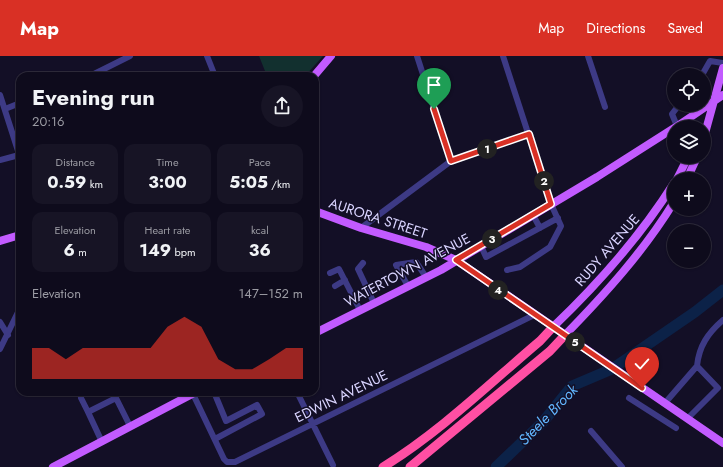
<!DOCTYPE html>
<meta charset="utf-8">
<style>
:root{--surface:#0e0b1c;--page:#171425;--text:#f1f3f6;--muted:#9b9ba3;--line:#2e2b3b;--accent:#d93025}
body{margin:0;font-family:Jost,sans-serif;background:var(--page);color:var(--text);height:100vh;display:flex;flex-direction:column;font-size:15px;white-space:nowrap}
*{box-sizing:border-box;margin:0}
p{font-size:13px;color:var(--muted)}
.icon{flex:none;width:22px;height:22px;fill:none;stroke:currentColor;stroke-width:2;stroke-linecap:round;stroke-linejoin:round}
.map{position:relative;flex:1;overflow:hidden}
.drawer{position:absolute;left:16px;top:16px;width:303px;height:324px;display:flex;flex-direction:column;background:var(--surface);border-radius:12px;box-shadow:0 1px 3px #0004,0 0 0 1px var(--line)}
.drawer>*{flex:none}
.tools{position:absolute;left:667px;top:12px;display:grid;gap:8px}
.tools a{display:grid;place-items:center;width:44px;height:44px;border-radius:50%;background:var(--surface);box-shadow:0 1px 3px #0004,0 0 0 1px var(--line);font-size:20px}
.pin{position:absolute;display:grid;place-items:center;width:34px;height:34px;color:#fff;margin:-41px -17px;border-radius:50% 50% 50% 0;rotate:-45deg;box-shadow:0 0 4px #0007}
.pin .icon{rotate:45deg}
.km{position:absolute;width:20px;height:20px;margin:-10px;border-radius:50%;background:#222;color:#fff;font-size:11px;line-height:20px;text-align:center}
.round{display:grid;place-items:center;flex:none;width:42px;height:42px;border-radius:21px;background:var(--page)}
.overview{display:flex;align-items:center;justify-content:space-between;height:68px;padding:0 16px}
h1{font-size:22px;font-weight:700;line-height:30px}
.figures{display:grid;grid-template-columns:repeat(3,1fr);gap:6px;height:68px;padding:4px 16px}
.figures div{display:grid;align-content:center;border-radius:10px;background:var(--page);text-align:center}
.figures b{font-size:17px;font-weight:700}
.figures small{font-size:11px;font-weight:400}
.figures p{font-size:11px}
.chart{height:112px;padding:8px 16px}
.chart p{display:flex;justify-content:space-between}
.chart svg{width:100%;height:72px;margin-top:4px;fill:var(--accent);opacity:.7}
header{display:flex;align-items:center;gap:24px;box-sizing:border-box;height:56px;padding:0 20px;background:var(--accent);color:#fff}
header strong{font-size:19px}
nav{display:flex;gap:22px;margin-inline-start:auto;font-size:14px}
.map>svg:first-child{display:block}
.green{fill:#12302f}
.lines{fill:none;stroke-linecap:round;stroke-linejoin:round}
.river{stroke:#0c2248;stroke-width:11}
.minor{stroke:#3d3a85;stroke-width:6}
.major{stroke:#c25bff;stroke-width:8}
.highway{stroke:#ff4fa3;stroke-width:9}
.route-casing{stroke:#fff;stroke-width:8}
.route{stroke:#d93025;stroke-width:5}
.labels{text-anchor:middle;stroke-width:3;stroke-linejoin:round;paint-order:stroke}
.street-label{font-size:14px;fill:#d9d4ff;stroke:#130f26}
.water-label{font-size:15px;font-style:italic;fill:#62b6ff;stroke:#130f26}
</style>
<header>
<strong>Map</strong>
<nav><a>Map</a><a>Directions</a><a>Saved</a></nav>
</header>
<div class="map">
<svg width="723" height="411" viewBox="0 0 723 411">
<rect width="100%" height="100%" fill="#130f26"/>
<path class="green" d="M259 0H323L305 20H267Z"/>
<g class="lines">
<path class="river" d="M496 411 543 366 572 330 612 313 695 256 723 234"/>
<path class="minor" d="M207 0 215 20
M417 0 451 105
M503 0 551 148 561 170 550 191 520 211 507 214
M588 0 605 51
M702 19 710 5 723 7
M90 20 130 0
M0 39 20 101
M5 53 20 47
M677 70 672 58 679 49
M0 104 19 99
M533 159 540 172
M361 172 451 105 529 78
M481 190 486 201 558 162
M363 207 358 213 374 247
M330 217 339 213 360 254
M335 230 345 224
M408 230 396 209 416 206 426 221
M0 266 8 279
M0 293 20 252
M697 310C699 290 708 277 723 264
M214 336 226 365 257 349 262 358 215 383
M297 336 333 409
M193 338 224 403 227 406H235L534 259
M81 342 88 356
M629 342 676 372
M665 347 697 310 718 332 687 363
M591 375 622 411
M102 386 88 356 116 342 130 370"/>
<path class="major" d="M314 20 331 0
M676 71 723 39
M704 81 723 12
M677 123 688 101
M687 123 697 101
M315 155 361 172 426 191 456 204 723 387
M0 185 20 179
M553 271C599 227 640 181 674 127
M315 277 441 214 597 121 674 72
M565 279C605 238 644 195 674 146
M53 411 196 336"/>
<path class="highway" d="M383 411C440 376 489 328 540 285L553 271
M410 411 550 295 565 279"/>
</g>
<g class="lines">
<defs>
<path id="route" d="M434 53 451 105 529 78 551 148 456 204 642 332"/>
</defs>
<use href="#route" class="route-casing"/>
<use href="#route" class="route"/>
</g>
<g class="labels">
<g class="street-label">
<text transform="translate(378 162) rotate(18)" y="5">AURORA STREET</text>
<text transform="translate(607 194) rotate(-49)" y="5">RUDY AVENUE</text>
<text transform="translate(407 214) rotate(-28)" y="5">WATERTOWN AVENUE</text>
<text transform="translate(341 340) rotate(-26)" y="5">EDWIN AVENUE</text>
</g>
<g class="water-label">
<text transform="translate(548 359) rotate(-46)" y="5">Steele Brook</text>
</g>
</g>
</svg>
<div class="tools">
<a><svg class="icon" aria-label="locate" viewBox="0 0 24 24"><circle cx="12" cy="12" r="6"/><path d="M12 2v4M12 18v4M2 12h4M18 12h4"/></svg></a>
<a><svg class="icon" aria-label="layers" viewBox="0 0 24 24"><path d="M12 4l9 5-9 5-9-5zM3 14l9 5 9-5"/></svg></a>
<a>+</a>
<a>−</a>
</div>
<div class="pin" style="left:434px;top:53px;background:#1e9e55"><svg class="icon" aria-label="arrive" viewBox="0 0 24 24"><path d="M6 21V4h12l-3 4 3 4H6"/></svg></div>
<div class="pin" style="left:642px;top:332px;background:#d93025"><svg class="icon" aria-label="check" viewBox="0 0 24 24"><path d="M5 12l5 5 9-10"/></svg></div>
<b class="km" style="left:487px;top:93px">1</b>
<b class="km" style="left:544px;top:125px">2</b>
<b class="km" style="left:492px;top:183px">3</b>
<b class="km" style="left:498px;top:234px">4</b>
<b class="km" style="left:575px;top:286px">5</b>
<section class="drawer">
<div class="overview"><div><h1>Evening run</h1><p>20:16</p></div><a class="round"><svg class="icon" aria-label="share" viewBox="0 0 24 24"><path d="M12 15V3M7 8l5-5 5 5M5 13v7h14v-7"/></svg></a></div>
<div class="figures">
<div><p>Distance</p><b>0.59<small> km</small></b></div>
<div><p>Time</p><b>3:00</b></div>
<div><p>Pace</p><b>5:05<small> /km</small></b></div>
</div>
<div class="figures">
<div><p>Elevation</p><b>6<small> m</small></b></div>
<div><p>Heart rate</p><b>149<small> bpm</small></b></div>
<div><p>kcal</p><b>36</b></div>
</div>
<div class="chart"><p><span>Elevation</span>147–152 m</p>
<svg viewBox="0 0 160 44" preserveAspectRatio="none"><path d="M0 44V25L10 25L20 32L30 25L40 25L50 25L60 25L70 25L80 12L90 6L100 12L110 32L120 38L130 38L140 32L150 25L160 25V44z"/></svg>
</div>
</section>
</div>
